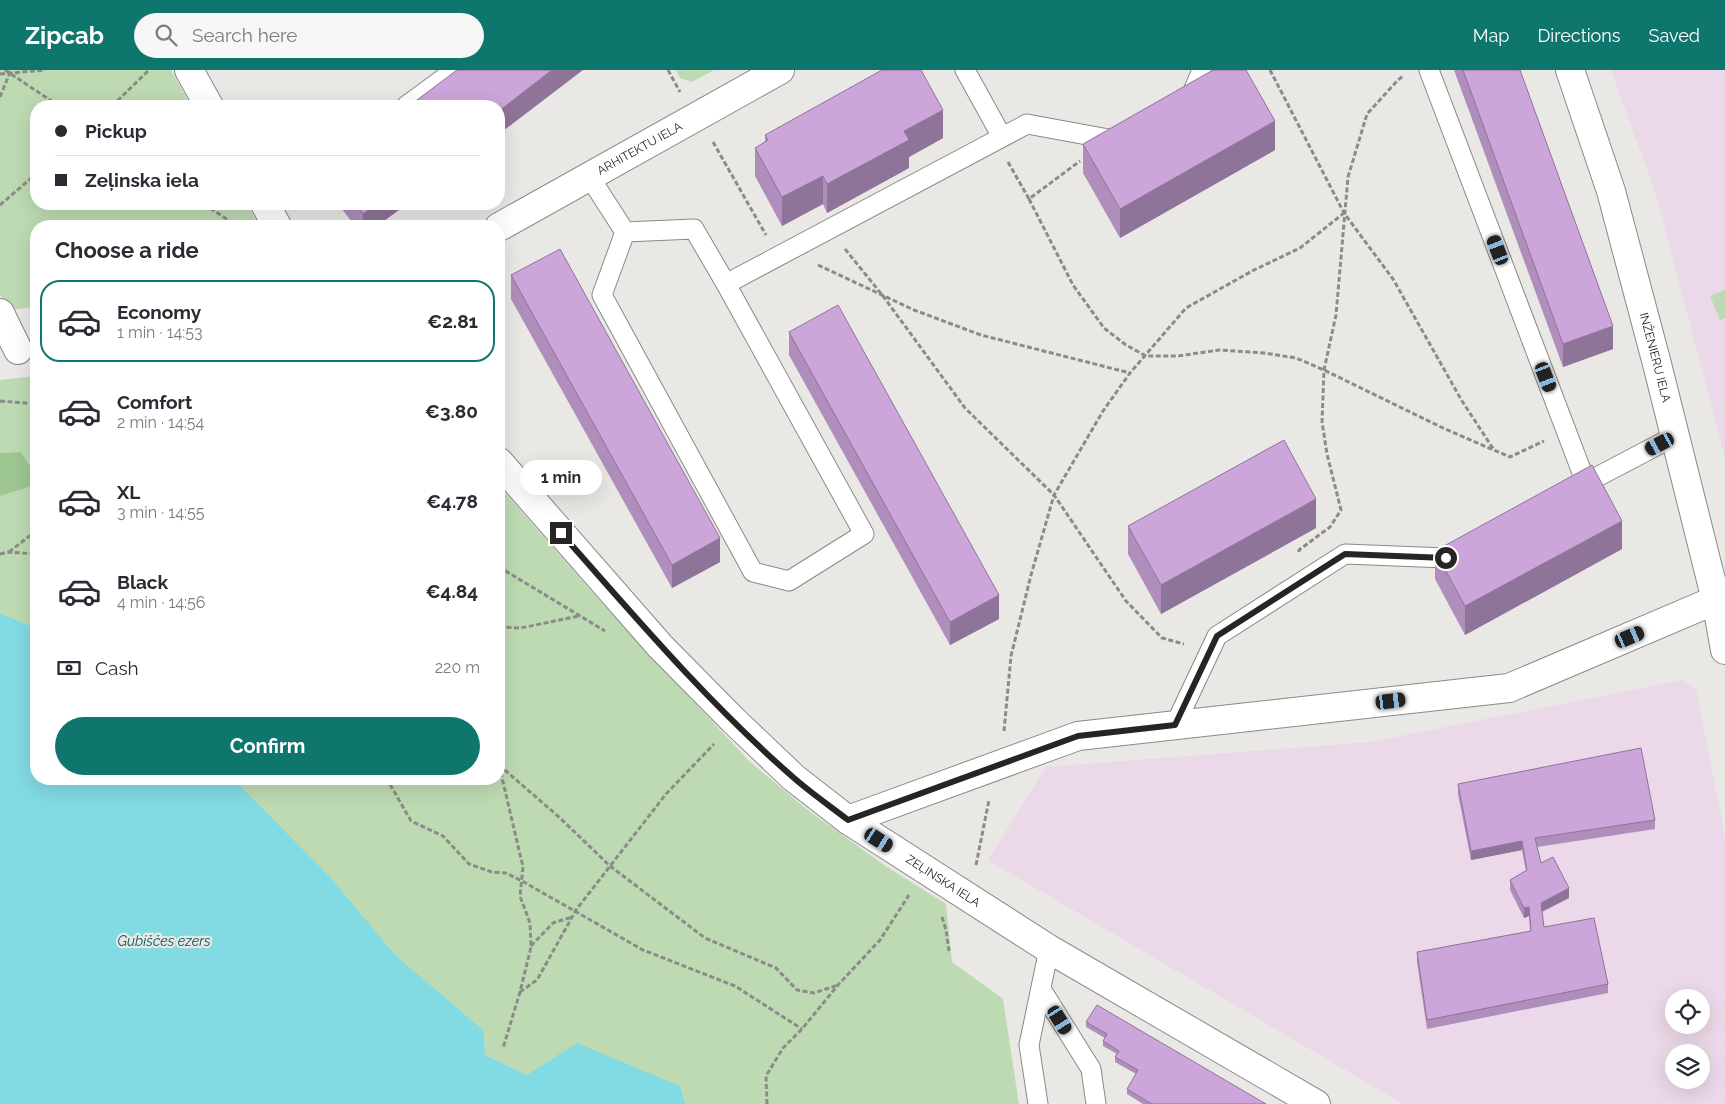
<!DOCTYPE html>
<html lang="en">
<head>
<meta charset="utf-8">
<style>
  :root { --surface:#fff; --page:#f7f7f7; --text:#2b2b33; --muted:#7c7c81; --line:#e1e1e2; --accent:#0f766e }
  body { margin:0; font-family:Raleway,sans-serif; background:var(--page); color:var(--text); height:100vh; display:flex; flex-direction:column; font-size:19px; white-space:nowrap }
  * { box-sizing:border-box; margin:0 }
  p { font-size:16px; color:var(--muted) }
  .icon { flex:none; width:28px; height:28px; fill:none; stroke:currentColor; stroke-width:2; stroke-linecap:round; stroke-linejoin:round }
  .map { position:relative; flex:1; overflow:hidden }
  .panel { position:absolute; left:30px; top:150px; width:475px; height:565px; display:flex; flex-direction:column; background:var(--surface); border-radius:20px; box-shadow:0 5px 20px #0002 }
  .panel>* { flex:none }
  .banner { position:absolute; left:30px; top:30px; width:475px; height:110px; border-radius:20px; box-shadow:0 5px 20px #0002; display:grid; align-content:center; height:110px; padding:0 25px; background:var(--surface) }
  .buttons { position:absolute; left:1665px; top:919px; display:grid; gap:10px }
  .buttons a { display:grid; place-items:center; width:45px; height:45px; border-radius:50%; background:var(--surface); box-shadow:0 5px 20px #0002; font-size:25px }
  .end { position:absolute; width:22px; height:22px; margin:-11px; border:6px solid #262524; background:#fff; box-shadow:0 0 0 2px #fff }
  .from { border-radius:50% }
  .bubble { position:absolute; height:35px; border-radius:18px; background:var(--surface); box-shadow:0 5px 20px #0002; font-size:16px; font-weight:700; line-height:35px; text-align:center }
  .car { position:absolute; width:15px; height:30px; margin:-15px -8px; border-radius:6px; box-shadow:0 0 4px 1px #0007; background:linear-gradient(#222 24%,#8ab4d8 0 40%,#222 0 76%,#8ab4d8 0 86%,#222 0) }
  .banner b { display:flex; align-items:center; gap:18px; height:48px; font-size:19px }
  .banner b+b { border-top:1px solid var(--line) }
  .banner i { width:12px; height:12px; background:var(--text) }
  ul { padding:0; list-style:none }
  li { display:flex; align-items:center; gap:15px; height:82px; margin:0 10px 8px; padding:0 15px; border:2px solid transparent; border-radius:20px }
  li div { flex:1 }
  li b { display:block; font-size:19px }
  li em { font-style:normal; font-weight:700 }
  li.active { border-color:var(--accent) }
  li>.icon { width:45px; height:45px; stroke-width:1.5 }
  h2 { padding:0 25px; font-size:22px; line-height:60px }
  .pay { display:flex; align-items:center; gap:12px; height:55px; padding:0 25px; font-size:19px }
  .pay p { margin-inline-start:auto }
  .primary-button { display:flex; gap:10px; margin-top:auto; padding:10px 25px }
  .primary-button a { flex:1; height:58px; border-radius:30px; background:var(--accent); color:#fff; font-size:20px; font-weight:700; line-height:58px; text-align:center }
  header { display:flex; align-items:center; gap:30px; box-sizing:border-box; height:70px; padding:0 25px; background:var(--accent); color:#fff }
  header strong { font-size:24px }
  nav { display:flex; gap:28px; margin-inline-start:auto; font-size:18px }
  .search { width:350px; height:45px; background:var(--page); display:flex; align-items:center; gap:12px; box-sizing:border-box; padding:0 18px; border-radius:28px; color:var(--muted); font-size:19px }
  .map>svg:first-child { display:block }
  .education { fill:#ebd8e8; fill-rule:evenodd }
  .green { fill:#bddab2 }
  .forest { fill:#9ec691 }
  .water { fill:#82dae2 }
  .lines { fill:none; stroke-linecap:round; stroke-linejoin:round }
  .service-casing { stroke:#8b8987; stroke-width:21 }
  .minor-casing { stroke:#8b8987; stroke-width:30 }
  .path { stroke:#8d8b89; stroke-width:3; stroke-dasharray:5 2.5; stroke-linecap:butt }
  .service { stroke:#fff; stroke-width:19 }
  .minor { stroke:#fff; stroke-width:28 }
  .wall { fill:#af8ebb }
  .shaded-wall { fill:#8f7499 }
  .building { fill:#cca5da; stroke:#8f7499 }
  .route { stroke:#262524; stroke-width:6 }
  .labels { text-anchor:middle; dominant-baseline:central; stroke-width:4.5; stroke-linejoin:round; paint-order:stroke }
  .street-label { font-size:12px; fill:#262524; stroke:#eae8e5 }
  .water-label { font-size:14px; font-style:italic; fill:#02555b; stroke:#eae8e5 }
</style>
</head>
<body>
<header>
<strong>Zipcab</strong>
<div class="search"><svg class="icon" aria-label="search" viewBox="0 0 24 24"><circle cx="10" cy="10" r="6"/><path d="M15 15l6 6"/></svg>Search here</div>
<nav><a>Map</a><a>Directions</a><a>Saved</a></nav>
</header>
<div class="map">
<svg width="1725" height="1034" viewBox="0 0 1725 1034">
  <rect width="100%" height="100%" fill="#eae8e5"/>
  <g class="education">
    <path d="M1611,0H1725V388L1655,121Z"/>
    <path d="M1682,610L1696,619L1725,767V1034H1403L988,790L1046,697L1370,672ZM1674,928H1701V955H1674ZM1674,982H1701V1010H1674Z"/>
  </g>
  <g class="green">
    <path d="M0,0H171L191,36H36V134H247L259,156H36V237L8,240L0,224Z"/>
    <path d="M676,0H714L692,12L680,8Z"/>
    <path d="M1725,220V248L1720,250L1710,226Z"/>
    <path d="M36,306V405L21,382L0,383V310Z"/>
    <path d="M36,415V709H499V416L601,532L748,690L805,738L884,795L946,834L952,892L1003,929L1019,1034H630L527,1005L485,985L484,961L0,1034V426Z"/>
  </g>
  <path class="forest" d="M21,382L36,405V415L0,426V383Z"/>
  <path class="water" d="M0,544L36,558V709H233L330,807L395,885L484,961L485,985L527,1005L577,973L680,1016L685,1034H0Z"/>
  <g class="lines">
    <g class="service-casing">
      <g id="service">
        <path d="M965,0L1002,67"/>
        <path d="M1429,0L1586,413"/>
        <path d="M1189,31L1202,0"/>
        <path d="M406,36L455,0"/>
        <path d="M589,106L625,162L602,225L753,502L789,511L864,464L726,214L694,159L625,162"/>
        <path d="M726,214L1027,54L1114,70L1120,67"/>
        <path d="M1576,418L1675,366"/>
        <path d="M1175,655L1217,566L1345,484L1446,488L1459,481"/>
        <path d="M1041,919L1091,999L1096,1034"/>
        <path d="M1038,1034L1029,975L1049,879"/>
      </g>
    </g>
    <g class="minor-casing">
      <g id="minor">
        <path d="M189,0L209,36"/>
        <path id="s1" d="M1570,0L1611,121L1657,294L1716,530L1725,580"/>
        <path d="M265,134L277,156"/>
        <path id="s2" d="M499,157L780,0"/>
        <path d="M0,243L18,280"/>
        <path id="s3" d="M499,392L660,576L733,650L794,708L848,750L1049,879L1316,1034"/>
        <path d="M848,750L1078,666L1509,618L1725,526"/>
      </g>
    </g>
    <g class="path">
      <path d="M5,0L59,36"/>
      <path d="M668,0L680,22"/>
      <path d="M1270,0L1344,143L1393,209L1462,331L1494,380"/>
      <path d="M0,4L45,0"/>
      <path d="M0,27L11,0"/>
      <path d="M112,36L149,0"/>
      <path d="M713,72L766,165"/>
      <path d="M1008,92L1029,129L1080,91"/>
      <path d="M1029,129L1073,215L1104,258L1126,275L1146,286H1178L1219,280L1264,283L1296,288L1324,300L1445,359L1510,387L1544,371"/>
      <path d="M204,134L237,156"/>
      <path d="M0,135L36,104"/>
      <path d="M845,179L883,226L965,338L1054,425L1126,531L1162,568L1184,574"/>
      <path d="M818,195L914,240L981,265L1130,303"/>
      <path d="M0,331L36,334"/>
      <path d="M9,482L36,461"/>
      <path d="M1299,482V480L1330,457L1341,440L1327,384L1322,352L1324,300L1336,245L1348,107L1367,44L1398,10L1403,6"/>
      <path d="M0,484L8,482L36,484"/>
      <path d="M499,497L605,561"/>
      <path d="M499,557L521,558L579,546"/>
      <path d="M1004,661L1011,586L1031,505L1054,425L1103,341L1130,303L1186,238L1252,201L1300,178L1344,143"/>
      <path d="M499,695L559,747L610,796L705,868L776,898L797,920L814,923L838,915"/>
      <path d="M499,695L523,797L520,826L530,853L531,877L520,922L503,978"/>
      <path d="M385,709L391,716L411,751L443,766L469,794L492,802L506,803L522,811L643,880L735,916L802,959"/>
      <path d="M976,795L989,730"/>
      <path d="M942,847L946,860L949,881"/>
      <path d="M531,876L553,853L572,847"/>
      <path d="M520,922L537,910L576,840L666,724L714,674"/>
      <path d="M767,1034L766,1006L783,978L802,959L838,915L880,870L909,825"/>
    </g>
    <use href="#service" class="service"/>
    <use href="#minor" class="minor"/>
  </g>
  <g class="wall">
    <path d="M1454,0H1520L1613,279L1563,297Z"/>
    <path d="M765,65L943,68L909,87V98L827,143L823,134L782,156L755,106V78L765,72Z"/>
    <path d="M1083,74L1275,80L1120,168L1083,103Z"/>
    <path d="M338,134H407L377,156H355Z"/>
    <path d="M511,205L720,492L672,518L511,229Z"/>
    <path d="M789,262L999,549L950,575L789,285Z"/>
    <path d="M1128,456L1316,458L1161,544L1128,484Z"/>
    <path d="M1622,479L1465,565L1435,509V481Z"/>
    <path d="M1458,714L1655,750V759L1537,777L1541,793L1569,828L1542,842L1544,857L1608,914V923L1427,959L1417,892V882L1530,861L1529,846L1524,848L1510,820V810L1526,801L1522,780L1471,790L1458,724Z"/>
    <path d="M1086,952L1266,1034H1143L1127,1024V1019L1136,1004L1115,992V987L1117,984L1103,976V971L1105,968L1086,957Z"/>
  </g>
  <g class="shaded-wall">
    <path d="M552,0H583L499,64V41Z"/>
    <path d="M943,40V68L909,87V98L827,143V114L904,61Z"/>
    <path d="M1275,51V80L1120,168V139Z"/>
    <path d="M823,106V134L782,156V127Z"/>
    <path d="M376,134H407L377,156H363V144Z"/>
    <path d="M1613,256V279L1563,297V274Z"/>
    <path d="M1316,429V458L1161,544V515Z"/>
    <path d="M1622,451V479L1465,565V536Z"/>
    <path d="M720,468V492L672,518V495Z"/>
    <path d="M999,525V549L950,575V552Z"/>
    <path d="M1522,771V780L1471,790V781Z"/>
    <path d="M1569,818V828L1541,842V833Z"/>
    <path d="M1529,837V846L1524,848V838Z"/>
  </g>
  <g class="building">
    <path d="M457,0H552L499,41V36H409Z"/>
    <path d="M882,0H921L943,40L904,61L909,70L827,114L823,106L782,127L755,78L768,70L765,65Z"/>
    <path d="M1213,0H1246L1275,51L1120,139L1083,74Z"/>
    <path d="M1463,0H1520L1613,256L1563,274Z"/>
    <path d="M356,134H376L363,144Z"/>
    <path d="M560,179L720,468L672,495L511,205Z"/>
    <path d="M838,235L999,525L950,552L789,262Z"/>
    <path d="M1284,370L1316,429L1161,515L1128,456Z"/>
    <path d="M1592,395L1622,451L1465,536L1435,481Z"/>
    <path d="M1641,678L1655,750L1535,768L1541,793L1553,787L1569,818L1541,833L1544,857L1594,848L1608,914L1427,950L1417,882L1531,861L1529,837L1524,838L1510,810L1527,800L1522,771L1471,781L1458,714Z"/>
    <path d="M1097,935L1266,1034H1152L1127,1019L1138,1000L1115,987L1119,981L1103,971L1107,964L1086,952Z"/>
  </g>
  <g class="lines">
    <path class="route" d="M561,463C635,547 709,634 794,708C811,723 830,736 848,750L1078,666L1175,655L1217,566L1345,484L1446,488"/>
  </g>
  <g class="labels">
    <g class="street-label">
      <text stroke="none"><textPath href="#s2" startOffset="161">ARHITEKTU IELA</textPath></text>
      <text stroke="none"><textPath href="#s1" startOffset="300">INŽENIERU IELA</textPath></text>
      <text stroke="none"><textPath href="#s3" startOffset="614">ZEĻINSKA IELA</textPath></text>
    </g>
    <g class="water-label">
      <text x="164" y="871">Gubiščes ezers</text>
    </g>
  </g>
</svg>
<div class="buttons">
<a><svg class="icon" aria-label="locate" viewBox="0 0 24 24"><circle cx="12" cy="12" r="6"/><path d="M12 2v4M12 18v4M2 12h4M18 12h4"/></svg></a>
<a><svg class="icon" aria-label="layers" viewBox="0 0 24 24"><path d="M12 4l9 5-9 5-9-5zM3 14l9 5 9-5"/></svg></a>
</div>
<i class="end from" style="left:1446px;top:488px"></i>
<i class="end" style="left:561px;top:463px"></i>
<div class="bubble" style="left:520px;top:390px;width:82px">1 min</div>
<i class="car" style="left:1498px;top:180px;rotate:339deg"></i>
<i class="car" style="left:1546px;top:307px;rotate:159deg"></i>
<i class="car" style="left:1660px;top:374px;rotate:242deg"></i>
<i class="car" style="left:1630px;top:567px;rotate:67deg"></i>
<i class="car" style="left:1391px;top:631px;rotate:83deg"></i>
<i class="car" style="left:879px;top:770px;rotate:123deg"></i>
<i class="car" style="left:1060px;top:950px;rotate:148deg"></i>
<div class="banner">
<b><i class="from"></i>Pickup</b>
<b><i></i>Zeļinska iela</b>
</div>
<section class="panel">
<h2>Choose a ride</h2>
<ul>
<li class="active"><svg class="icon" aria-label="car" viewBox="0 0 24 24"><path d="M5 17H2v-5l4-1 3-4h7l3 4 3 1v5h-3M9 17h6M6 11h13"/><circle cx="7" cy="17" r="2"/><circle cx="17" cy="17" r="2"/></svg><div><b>Economy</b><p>1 min · 14:53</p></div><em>€2.81</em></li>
<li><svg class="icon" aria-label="car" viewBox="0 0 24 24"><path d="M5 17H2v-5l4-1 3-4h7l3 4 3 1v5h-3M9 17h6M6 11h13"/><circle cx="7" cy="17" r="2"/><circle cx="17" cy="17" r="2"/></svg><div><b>Comfort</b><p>2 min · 14:54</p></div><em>€3.80</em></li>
<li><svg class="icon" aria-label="car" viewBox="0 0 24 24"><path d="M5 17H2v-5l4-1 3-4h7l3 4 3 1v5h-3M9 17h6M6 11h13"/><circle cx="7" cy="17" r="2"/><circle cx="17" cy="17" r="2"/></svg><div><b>XL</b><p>3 min · 14:55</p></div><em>€4.78</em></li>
<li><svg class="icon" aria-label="car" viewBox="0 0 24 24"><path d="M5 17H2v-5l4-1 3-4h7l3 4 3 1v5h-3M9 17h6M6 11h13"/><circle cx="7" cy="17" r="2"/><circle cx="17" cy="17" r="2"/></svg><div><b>Black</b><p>4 min · 14:56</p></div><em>€4.84</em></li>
</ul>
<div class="pay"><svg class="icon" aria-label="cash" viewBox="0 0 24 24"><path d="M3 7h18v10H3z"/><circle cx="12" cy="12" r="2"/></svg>Cash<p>220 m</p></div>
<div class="primary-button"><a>Confirm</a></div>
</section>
</div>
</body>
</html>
